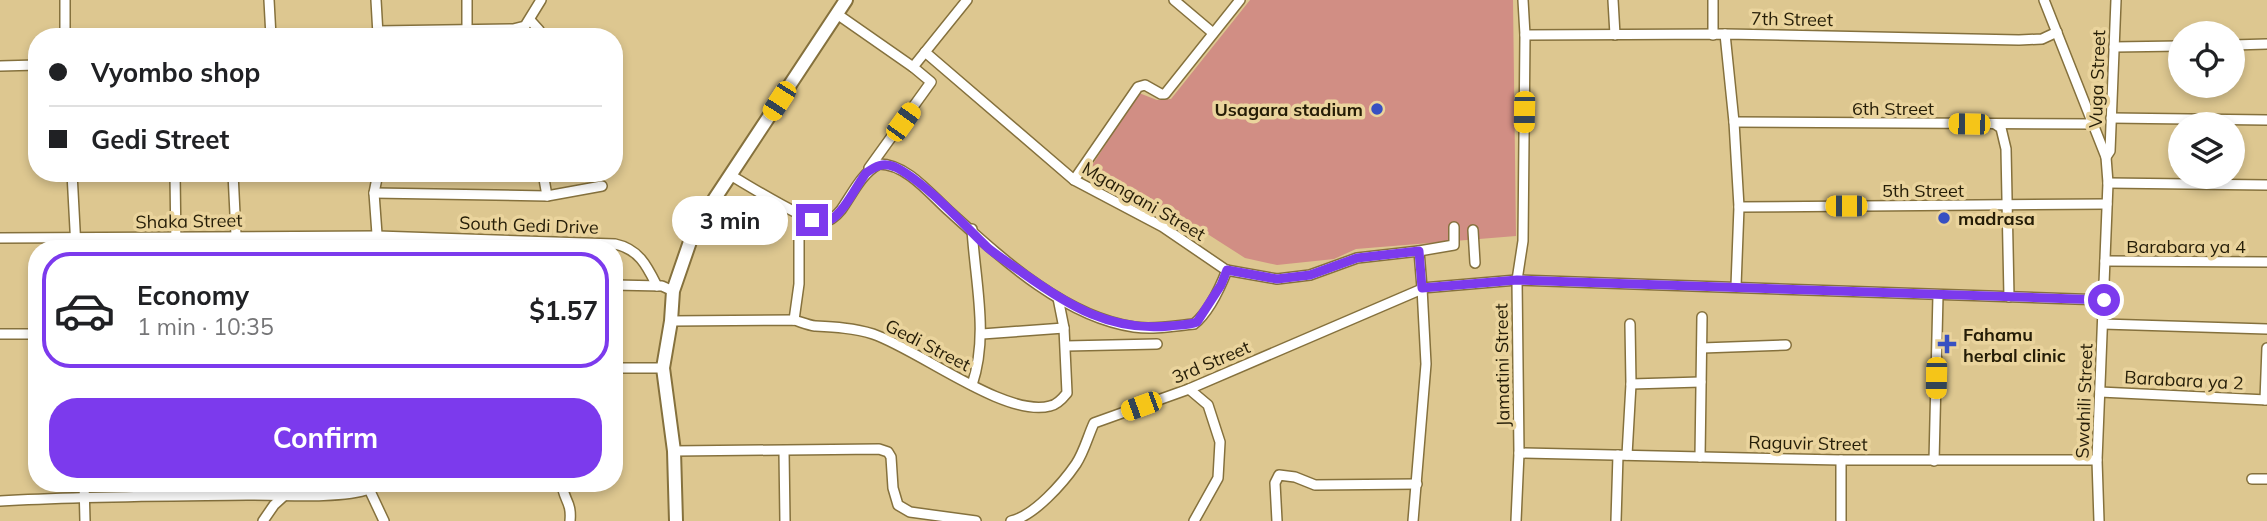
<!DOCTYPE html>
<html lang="en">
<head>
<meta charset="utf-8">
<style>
  :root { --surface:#fff; --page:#f6f6f6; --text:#202124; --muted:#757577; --line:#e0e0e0; --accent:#7c3aed }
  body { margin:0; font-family:Mulish,sans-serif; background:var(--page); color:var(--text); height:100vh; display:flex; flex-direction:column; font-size:26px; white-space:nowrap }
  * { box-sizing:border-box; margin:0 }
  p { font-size:23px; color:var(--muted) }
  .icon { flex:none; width:38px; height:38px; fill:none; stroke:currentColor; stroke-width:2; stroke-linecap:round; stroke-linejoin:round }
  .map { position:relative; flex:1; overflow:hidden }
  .side { position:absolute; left:28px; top:240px; width:595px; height:252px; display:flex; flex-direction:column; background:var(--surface); border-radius:28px; box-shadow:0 4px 10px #0003 }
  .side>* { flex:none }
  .banner { position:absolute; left:28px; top:28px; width:595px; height:154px; border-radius:28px; box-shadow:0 4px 10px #0003; display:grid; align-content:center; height:154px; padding:0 21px; background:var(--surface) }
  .controls { position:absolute; left:2168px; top:21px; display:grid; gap:14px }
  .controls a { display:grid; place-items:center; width:77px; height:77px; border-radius:50%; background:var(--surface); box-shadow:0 4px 10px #0003; font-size:35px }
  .end { position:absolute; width:32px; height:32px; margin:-16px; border:9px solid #7c3aed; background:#fff; box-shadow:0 0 0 4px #fff }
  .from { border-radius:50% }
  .bubble { position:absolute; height:49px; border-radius:24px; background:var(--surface); box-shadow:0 4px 10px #0003; font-size:23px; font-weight:700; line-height:49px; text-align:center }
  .car { position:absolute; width:21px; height:42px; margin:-21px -10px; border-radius:9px; box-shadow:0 0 5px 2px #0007; background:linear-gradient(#f5c518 24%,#345 0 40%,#f5c518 0 76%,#345 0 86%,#f5c518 0) }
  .banner b { display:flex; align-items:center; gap:24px; height:66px; font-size:26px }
  .banner b+b { border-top:2px solid var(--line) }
  .banner i { width:18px; height:18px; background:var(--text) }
  ul { padding:12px 0 0; list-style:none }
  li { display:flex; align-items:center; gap:21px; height:116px; margin:0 14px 10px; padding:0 7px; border:4px solid var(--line); border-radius:28px }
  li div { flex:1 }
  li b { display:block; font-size:26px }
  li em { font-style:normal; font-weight:700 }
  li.current { border-color:var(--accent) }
  li>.icon { width:63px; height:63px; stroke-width:1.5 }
  .primary-button { display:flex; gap:14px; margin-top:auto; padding:14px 21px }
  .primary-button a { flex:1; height:80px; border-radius:28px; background:var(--accent); color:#fff; font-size:28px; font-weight:700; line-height:80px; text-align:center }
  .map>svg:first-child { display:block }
  .green { fill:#d18e84 }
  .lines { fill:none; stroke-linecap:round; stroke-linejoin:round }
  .minor-casing { stroke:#85713d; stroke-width:12 }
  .tertiary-casing { stroke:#85713d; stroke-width:16 }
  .minor { stroke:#fff; stroke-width:9 }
  .tertiary { stroke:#fff; stroke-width:12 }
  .route { stroke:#7c3aed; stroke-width:9 }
  .poi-dot { fill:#3750c2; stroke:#ead49d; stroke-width:2.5 }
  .labels { text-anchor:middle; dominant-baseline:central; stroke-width:7; stroke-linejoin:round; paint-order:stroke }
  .street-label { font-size:18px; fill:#251d07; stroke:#ead49d }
  .poi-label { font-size:18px; font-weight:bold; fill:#251d07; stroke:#ead49d; text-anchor:start }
</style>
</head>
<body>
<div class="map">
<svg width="2267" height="521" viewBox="0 0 2267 521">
  <rect width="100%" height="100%" fill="#ddc790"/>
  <path class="green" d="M1250,0H1513L1516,236L1356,249L1334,259L1277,265L1245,258L1181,217L1099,178L1089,170L1139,93L1157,100L1171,99Z"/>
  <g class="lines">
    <g class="minor-casing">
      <g id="minor">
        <path d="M65,0V37"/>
        <path d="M269,0L271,37"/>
        <path d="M376,0L378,35"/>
        <path d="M467,0V29"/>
        <path d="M1174,0L1213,33"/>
        <path d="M1613,0L1615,35"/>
        <path d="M1713,0V35"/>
        <path d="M2044,0L2106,157L2108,183L2097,460L2099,521"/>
        <path d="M837,14L913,67L931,82L869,168"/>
        <path d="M530,20L539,30L541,37"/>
        <path d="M378,31L513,29L525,26L541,0"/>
        <path d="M1725,34L1734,122L1739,207L1736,286"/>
        <path d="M1525,35L1725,34L2019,40L2042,39L2057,32"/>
        <path d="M2233,45L2267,44"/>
        <path d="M2114,47L2180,46"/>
        <path d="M925,52L1074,180L1163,227L1226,270L1277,279L1310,275L1357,258L1419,251L1422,288L1517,280L2104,300"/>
        <path d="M0,66L37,65"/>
        <path d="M913,67L967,0"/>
        <path d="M2111,118L2267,120"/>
        <path d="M1734,122L2094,124"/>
        <path d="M1995,124L2001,128L2006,149L2009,297"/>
        <path d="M2106,157L2110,151L2116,0"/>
        <path d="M72,173L76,248"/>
        <path d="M175,173L176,248"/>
        <path d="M233,173L236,235"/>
        <path d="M543,173L547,196"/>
        <path d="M730,175C748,185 807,223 823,222C831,221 837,215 841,210C853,193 861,174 879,164C907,164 931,195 949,211C1000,257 1064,317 1134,327C1154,330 1174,326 1194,324C1209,312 1220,288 1227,270"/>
        <path d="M1074,180L1138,87L1145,85L1161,94H1165L1240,0"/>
        <path d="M2108,183L2267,185"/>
        <path d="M374,193L547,196L602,186"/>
        <path d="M1739,207L2107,204"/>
        <path d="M972,229C975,281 989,335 972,385"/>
        <path d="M1473,230L1475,263"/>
        <path d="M0,238L378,236L615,244C639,249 647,266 657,286"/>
        <path d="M378,248L374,193L378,173"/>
        <path d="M1419,251L1454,245V227"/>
        <path d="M2105,261L2267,262"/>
        <path d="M614,285L662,286L673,291"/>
        <path d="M794,320L799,284V213"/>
        <path d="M671,321L794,320C801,322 808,325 815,326C834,327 854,328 873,334C918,349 1005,418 1050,406C1057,405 1063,398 1067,393L1064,328L1058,298"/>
        <path d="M2103,324L2267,329"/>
        <path d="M0,334H37"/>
        <path d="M982,334L1064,328"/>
        <path d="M1066,346L1157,344"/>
        <path d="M1702,348L1786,345"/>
        <path d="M614,368H663"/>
        <path d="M1631,384L1701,382"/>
        <path d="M1189,389L1208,405L1220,442L1218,478L1194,521"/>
        <path d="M2100,392L2267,400"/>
        <path d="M2265,400L2267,348"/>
        <path d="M674,451L879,449L888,452L891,457L893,488L898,505L910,512L976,521"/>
        <path d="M784,451L785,521"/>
        <path d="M1519,453L1841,460H2097"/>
        <path d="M1627,455L1631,384L1630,324"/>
        <path d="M1700,457L1702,317"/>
        <path d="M1934,461L1938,295"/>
        <path d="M2252,479H2267"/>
        <path d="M84,483L85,521"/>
        <path d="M562,483C563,500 572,501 570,521"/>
        <path d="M370,485L369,489L384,521"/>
        <path d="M0,501C82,496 164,496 247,495C278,495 342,499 369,489"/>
        <path d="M263,521L274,505L285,495"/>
        <path d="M1011,521C1034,516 1063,483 1076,464C1084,452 1088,436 1094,423L1189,389L1422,289"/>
        <path d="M1277,521L1275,483L1279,475L1295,477L1315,485L1417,484"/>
        <path d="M1413,521L1426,364L1422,288"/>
        <path d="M1516,521L1519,453L1517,280L1523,241L1525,35L1523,0"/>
        <path d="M1616,521L1618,455"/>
        <path d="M1841,521V460"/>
      </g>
    </g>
    <g class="tertiary-casing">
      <path id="tertiary" d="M676,521L674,451L663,368L671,321L673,291L694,230L846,0"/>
    </g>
    <use href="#minor" class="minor"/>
    <use href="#tertiary" class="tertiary"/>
  </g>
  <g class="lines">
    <path class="route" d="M812,220C818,221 824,223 830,220C843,214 857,185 866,173C876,166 883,162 895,167C923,180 965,226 988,248C999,257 1012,265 1023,273C1069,306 1111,332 1170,326C1179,325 1189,325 1197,322L1221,285L1227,270L1277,279L1310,275L1357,258L1419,251L1422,288L1517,280L2104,300"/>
  </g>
  <g class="poi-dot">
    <circle cx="1377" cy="109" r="7"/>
    <circle cx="1944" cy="218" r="7"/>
    <path d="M1943.5 333.5h7v7h7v7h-7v7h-7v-7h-7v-7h7z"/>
  </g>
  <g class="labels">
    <g class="street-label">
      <text transform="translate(1792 19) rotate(1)">7th Street</text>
      <text transform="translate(2097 79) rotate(-88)">Vuga Street</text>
      <text x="1893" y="108">6th Street</text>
      <text x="1923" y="190">5th Street</text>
      <text transform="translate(1144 201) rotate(30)">Mgangani Street</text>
      <text transform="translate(189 221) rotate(-1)">Shaka Street</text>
      <text transform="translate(529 225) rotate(2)">South Gedi Drive</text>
      <text x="2186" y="246">Barabara ya 4</text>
      <text transform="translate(928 345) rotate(27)">Gedi Street</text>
      <text transform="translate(1211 362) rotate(-23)">3rd Street</text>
      <text transform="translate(1502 365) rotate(-91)">Jamatini Street</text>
      <text transform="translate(2184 380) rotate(3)">Barabara ya 2</text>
      <text transform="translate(2084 401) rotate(-88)">Swahili Street</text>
      <text transform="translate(1808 443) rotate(1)">Raguvir Street</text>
    </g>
    <g class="poi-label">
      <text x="1363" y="109" text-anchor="end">Usagara stadium</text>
      <text x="1958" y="218">madrasa</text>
      <text x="1963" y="334">Fahamu<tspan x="1963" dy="21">herbal clinic</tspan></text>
    </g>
  </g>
</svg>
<div class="controls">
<a><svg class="icon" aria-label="locate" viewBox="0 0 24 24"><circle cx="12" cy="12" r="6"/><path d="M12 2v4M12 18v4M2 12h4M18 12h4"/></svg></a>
<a><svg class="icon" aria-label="layers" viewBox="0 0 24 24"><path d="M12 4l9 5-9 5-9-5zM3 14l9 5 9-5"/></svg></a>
</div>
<i class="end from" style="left:2104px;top:300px"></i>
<i class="end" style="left:812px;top:220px"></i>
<div class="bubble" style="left:672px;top:196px;width:116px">3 min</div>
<i class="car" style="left:779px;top:101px;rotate:213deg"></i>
<i class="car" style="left:1524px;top:112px;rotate:181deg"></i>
<i class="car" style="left:903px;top:122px;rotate:36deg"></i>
<i class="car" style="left:1969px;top:124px;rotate:271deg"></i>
<i class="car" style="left:1846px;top:206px;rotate:270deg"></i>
<i class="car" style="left:1936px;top:378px;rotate:181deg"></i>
<i class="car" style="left:1141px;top:406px;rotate:250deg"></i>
<div class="banner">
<b><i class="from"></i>Vyombo shop</b>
<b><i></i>Gedi Street</b>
</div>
<section class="side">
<ul>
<li class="current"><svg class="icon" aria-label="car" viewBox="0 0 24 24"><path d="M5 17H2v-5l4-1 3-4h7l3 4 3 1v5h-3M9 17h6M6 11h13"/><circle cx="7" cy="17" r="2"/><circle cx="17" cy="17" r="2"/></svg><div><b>Economy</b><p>1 min · 10:35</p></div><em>$1.57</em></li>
</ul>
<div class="primary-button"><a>Confirm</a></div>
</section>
</div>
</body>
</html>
